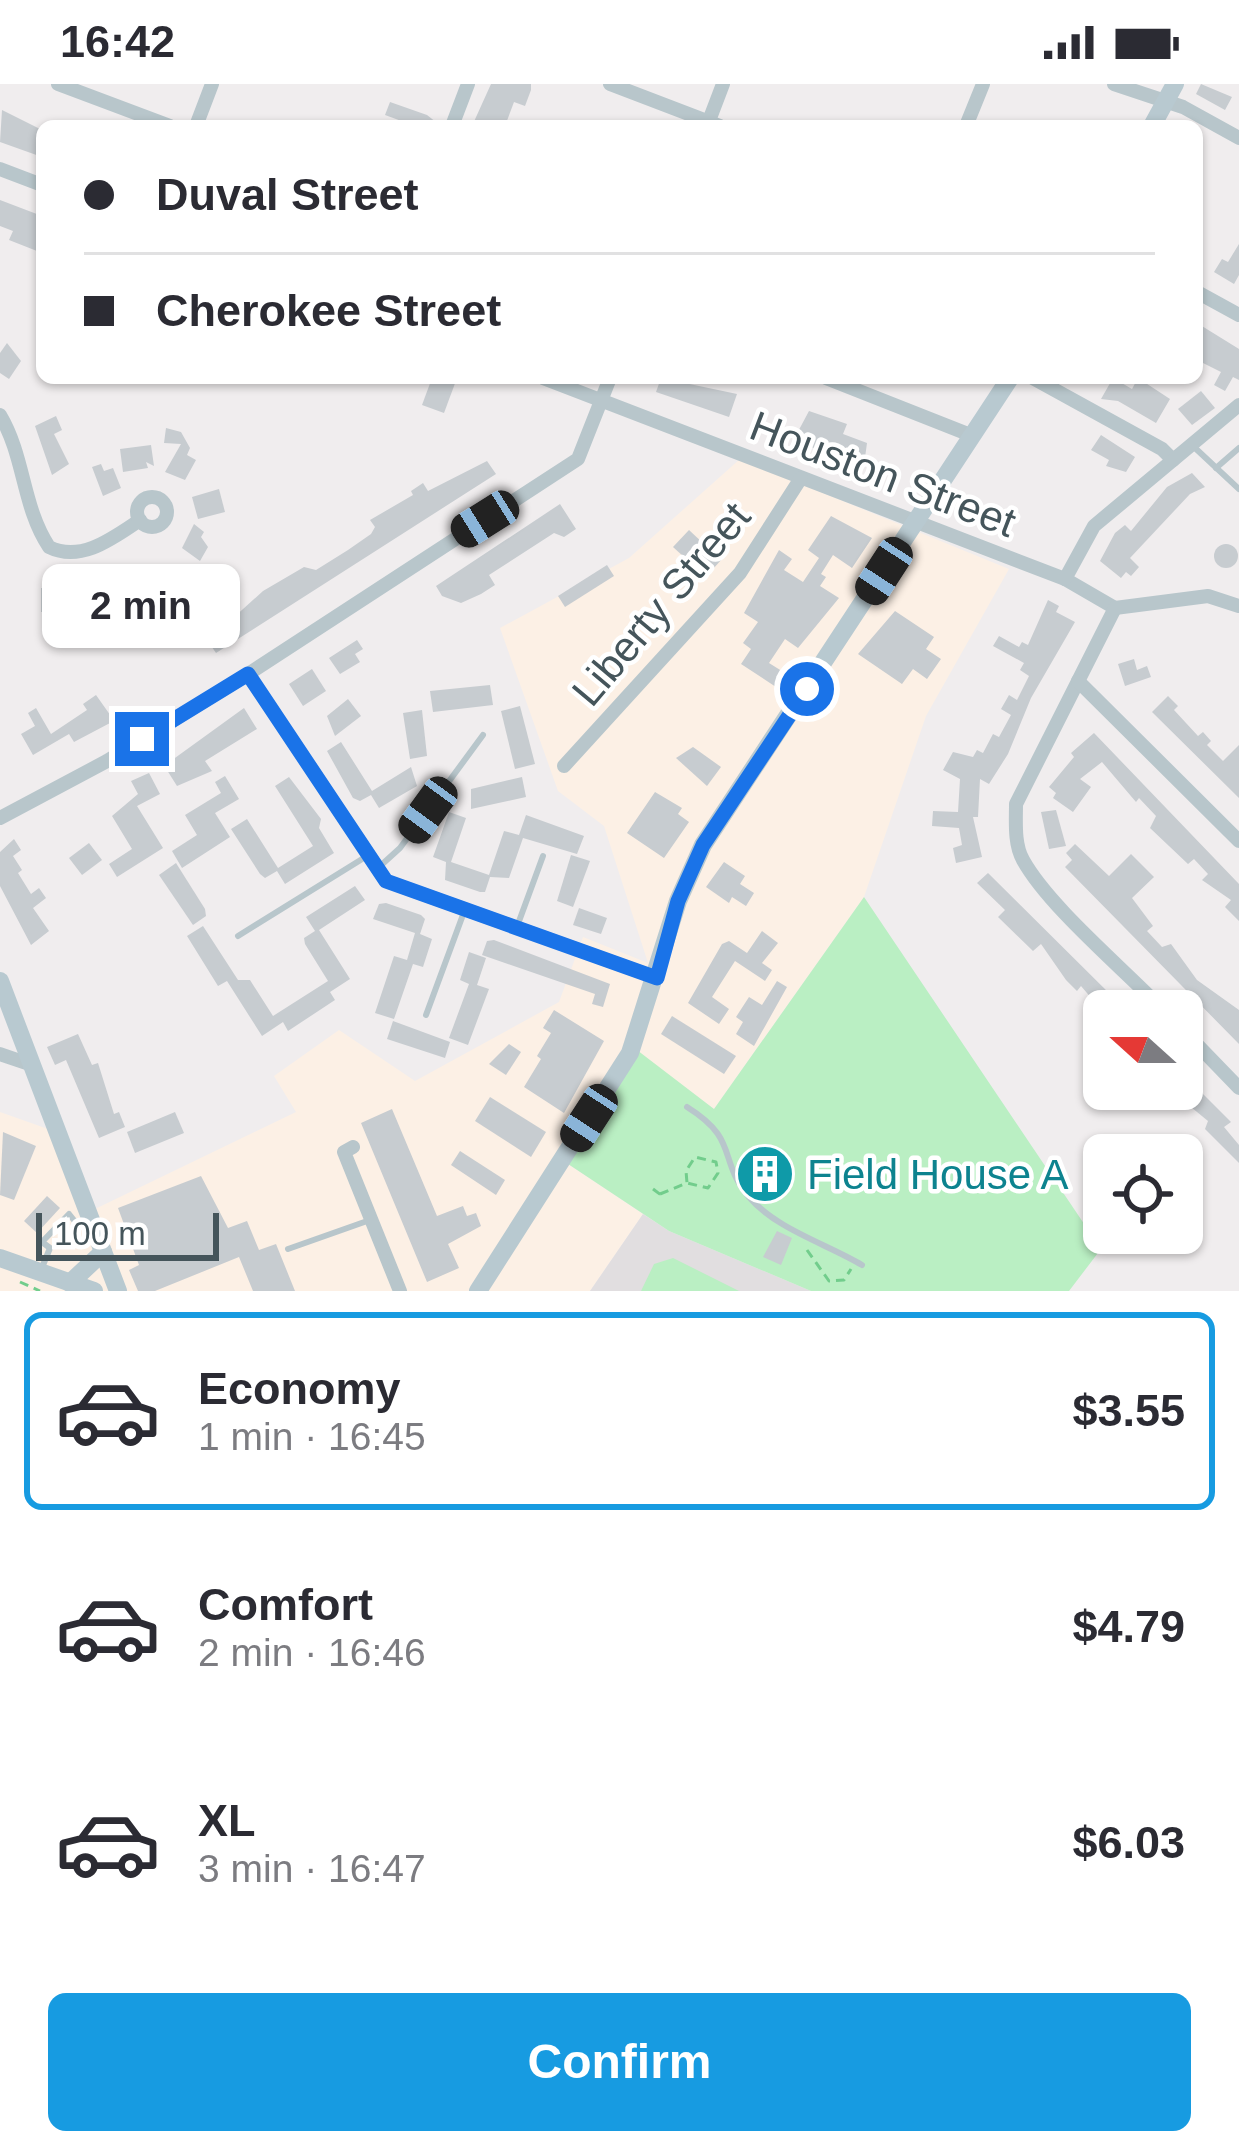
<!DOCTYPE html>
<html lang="en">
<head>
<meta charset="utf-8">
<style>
  :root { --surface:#fff; --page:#f7f7f7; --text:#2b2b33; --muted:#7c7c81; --line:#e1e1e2; --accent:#179be1 }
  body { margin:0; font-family:Helvetica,sans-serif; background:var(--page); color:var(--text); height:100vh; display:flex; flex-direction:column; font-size:45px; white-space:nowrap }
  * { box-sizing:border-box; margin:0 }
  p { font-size:39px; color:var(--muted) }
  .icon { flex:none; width:66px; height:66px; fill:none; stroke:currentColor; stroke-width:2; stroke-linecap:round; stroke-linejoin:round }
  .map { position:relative; height:1207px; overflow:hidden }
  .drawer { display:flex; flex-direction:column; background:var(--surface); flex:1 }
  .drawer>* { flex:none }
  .hud { position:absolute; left:36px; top:36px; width:1167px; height:264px; border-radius:18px; box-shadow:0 3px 9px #0004; display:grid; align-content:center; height:264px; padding:0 48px; background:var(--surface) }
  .needle { width:78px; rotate:291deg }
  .controls { position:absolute; left:1083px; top:906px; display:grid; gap:24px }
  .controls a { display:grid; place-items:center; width:120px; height:120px; border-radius:18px; background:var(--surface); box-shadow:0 3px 9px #0004; font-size:60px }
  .scale { position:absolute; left:36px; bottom:30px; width:183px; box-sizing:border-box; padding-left:12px; border:6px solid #45555b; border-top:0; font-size:33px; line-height:42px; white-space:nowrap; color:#45555b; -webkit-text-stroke:9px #fff; paint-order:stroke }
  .end { position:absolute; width:54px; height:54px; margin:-27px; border:15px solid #1a73e8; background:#fff; box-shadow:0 0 0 6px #fff }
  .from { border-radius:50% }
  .bubble { position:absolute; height:84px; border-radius:18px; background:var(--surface); box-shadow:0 3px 9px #0004; font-size:39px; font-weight:700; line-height:84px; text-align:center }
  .car { position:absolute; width:36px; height:72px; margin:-36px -18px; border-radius:15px; box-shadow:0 0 9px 3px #0007; background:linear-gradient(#222 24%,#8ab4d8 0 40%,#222 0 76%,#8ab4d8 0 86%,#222 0) }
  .hud b { display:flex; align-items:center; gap:42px; height:114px; font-size:45px }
  .hud b+b { border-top:3px solid var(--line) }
  .hud i { width:30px; height:30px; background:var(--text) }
  ul { padding:21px 0 0; list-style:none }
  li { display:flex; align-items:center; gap:36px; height:198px; margin:0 24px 18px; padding:0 24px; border:6px solid transparent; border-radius:18px }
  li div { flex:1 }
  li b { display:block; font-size:45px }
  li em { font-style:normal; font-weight:700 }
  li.current { border-color:var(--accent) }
  li>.icon { width:108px; height:108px; stroke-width:1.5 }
  .button { display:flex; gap:24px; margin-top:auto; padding:24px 48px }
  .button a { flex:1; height:138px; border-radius:18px; background:var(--accent); color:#fff; font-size:48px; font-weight:700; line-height:138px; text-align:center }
  .status { display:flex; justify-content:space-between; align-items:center; height:84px; padding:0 60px; background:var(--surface); direction:ltr }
  .status svg { height:33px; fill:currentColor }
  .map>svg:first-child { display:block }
  .commercial { fill:#fcf0e5 }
  .education { fill:#e1dee0 }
  .green { fill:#baefc3 }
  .building { fill:#c7ccd0 }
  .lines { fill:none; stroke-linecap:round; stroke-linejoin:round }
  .path { stroke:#72cd8c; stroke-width:3; stroke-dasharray:9 6; stroke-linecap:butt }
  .lane { stroke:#b8c6cb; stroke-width:6 }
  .street { stroke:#b8c6cb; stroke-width:14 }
  .secondary { stroke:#b8c9d0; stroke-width:18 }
  .route { stroke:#1a73e8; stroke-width:15 }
  .labels { text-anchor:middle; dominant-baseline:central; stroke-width:9; stroke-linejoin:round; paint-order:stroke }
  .street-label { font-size:42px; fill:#45555b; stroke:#fff }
  .culture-label { font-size:42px; fill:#0d838f; stroke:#fff; text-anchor:start }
</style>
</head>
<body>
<div class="status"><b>16:42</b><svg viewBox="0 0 49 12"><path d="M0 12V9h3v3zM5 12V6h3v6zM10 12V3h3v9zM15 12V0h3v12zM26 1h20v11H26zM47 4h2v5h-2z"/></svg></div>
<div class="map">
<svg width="1239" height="1207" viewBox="0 0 1239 1207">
  <rect width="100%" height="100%" fill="#f0edee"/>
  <path class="commercial" d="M740,375L1009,485L926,632L864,813L714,1025L637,967L568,1080L643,1130L590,1207H0V1028L65,1051L95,1125L296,1028L274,992L339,946L415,997L559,918L583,853L648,879L604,742L558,707L500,544L629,474Z"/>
  <path class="education" d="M643,1130L669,1147L811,1207H590Z"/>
  <g class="green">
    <path d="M864,813L1101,1165L1069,1207H811L669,1147L562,1076L633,963L714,1025Z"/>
    <path d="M673,1174L739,1207H641L654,1180Z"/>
  </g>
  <g class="building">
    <path d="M491,0H531V6L525,22L514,18L505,42H472Z"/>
    <path d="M1201,0L1232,13L1225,26L1196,10Z"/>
    <path d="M390,18L427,31L441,42H415L385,31Z"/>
    <path d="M2,26L42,46V73L0,58Z"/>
    <path d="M0,116L42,132V169L9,156L13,147L0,142Z"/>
    <path d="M1239,160V191L1234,200L1214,188L1222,175L1228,178Z"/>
    <path d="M1197,239L1239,265V296L1233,293L1225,307L1214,301L1221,288L1197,276Z"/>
    <path d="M7,259L21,277L9,295L0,289V269Z"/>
    <path d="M432,294H457L444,329L422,321Z"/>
    <path d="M661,294L737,310L729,333L656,308Z"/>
    <path d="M1113,294L1132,305L1138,294L1170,315L1156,339L1118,317L1101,315Z"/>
    <path d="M1201,307L1215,324L1192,341L1178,325Z"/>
    <path d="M809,327L847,340L843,350L867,359L864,381L793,357Z"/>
    <path d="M56,332L62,346L54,350L69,380L52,391L35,342Z"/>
    <path d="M166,344L181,348L190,364L187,371L196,376L185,396L165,388L181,360L164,359Z"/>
    <path d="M1101,351L1135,373L1126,388L1106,382L1109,376L1091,366Z"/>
    <path d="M151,361L154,382L146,378L148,384L123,388L120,365Z"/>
    <path d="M487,377L496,390L216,569L201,547L216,537L221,545L263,507L304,483L316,486L348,466L371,450L375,443L370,436L413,411L411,407L423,399L428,407Z"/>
    <path d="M101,380L104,387L113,384L121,404L103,412L92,383Z"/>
    <path d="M1192,389L1205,403L1190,410L1130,474L1139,483L1131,492L1126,488L1121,494L1100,477L1115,449L1125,441L1131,447L1167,403Z"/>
    <path d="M219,405L225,428L198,435L192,413Z"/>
    <path d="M560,420L576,445L564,453L554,449L489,491L495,501L481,510L461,519L442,512L436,502Z"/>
    <path d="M831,432L872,454L852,484L833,471L821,490L826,493L820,502L839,514L798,564L785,555L769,579L785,589L776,603L741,580L751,565L743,559L758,538L744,529L779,466L792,475L784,486L803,498L819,474L808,466Z"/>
    <path d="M194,440L204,448L201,453L208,463L200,477L182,464Z"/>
    <path d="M689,446L721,476L706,493L673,463Z"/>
    <circle cx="1226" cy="472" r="12"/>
    <path d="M125,480L137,504L92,519L83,499Z"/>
    <path d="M607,481L614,492L565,523L558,512Z"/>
    <rect x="41" y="504" width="24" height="24"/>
    <path d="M1048,516L1059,522L1056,528L1075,538L1031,614L1008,670L989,700L980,695L978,733H973L982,773L956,779L953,764L962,761L959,744L932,742L933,727L958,728L960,695L943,686L953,668L973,673L977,666L983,669L993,650L999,653L1011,631L1001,625L1009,611L1017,616L1029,592L1020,586L1024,579L993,562L999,552L1019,563L1022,558L1028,561Z"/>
    <path d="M895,527L934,553L926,565L941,575L927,595L913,585L902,600L858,570Z"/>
    <path d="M357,556L363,565L355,570L360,578L340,590L329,574Z"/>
    <path d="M1134,575L1137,586L1147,582L1151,593L1125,602L1118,580Z"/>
    <path d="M312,585L326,607L303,622L289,600Z"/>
    <path d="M490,601L493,621L433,628L430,607Z"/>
    <path d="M96,611L113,635L110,639L74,658L69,650L33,671L21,650L35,642L28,629L36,624L51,650L87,626L83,620Z"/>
    <path d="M1168,612L1178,622L1174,626L1198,652L1203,648L1211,657L1207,661L1223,677L1239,661V714L1152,628Z"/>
    <path d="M348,615L361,632L335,652L327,632Z"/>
    <path d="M520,622L535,680L515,685L501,627Z"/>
    <path d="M244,624L257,645L205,677L212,687L177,702L165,683L168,679Z"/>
    <path d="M422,626L427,672L410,675L403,629Z"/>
    <path d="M1094,649L1239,800V837L1225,823L1231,816L1202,796L1208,790L1194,775L1188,780L1150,744L1156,732L1139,714L1136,718L1102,678L1080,695L1091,703L1073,728L1053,714L1056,709L1049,703L1074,673L1071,669Z"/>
    <path d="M341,658L372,707L411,683L417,702L379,724L371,711L360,717L353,714L327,667Z"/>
    <path d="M693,663L721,683L707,702L676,674Z"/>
    <path d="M149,689L160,710L137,722L163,764L117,793L109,780L132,765L112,732L138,710L131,697Z"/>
    <path d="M225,692L239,715L215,729L230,753L182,784L172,767L197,751L185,731L221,709L215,698Z"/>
    <path d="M289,693L321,735L319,744L334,769L285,800L277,787L265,794L260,790L231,745L247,735L278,784L313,762L275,702Z"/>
    <path d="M522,693L526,713L471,725V705Z"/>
    <path d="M655,708L682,724L678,730L689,738L664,774L627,749Z"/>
    <path d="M1056,726L1066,762L1049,765L1041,728Z"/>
    <path d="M449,728L466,734L451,778L489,791L504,747L519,751L526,731L584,752L577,770L523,754L509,794L490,793L485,808H480L445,796L446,778L433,773Z"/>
    <path d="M14,755L21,766L13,772L22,786L18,789L31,810L39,804L46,814L33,824L49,847L31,861L0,802V768Z"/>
    <path d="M89,759L102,776L82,791L69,774Z"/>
    <path d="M1075,760L1109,792L1131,770L1154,793L1132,814L1153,842L1147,847L1162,863L1171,860L1197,896L1239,926V960L1065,783L1072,776L1066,769Z"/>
    <path d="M571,771L590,777L573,823L557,817Z"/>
    <path d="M724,778L745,792L740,800L754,809L746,822L732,813L729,819L706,803Z"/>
    <path d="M176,779L205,825L206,832L193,841L159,791Z"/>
    <path d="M988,789L1121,921L1104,927V942L1091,928L1098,922L1081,902L1077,907L1066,896L1041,860L1033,867L998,833L1005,826L977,799Z"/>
    <path d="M355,802L365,816L319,846L350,895L330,908L335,916L288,947L283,938L262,952L227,897L218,902L187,852L203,842L238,896H250L273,932L328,897L305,860L304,854L315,847L306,833Z"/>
    <path d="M386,819L421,831L425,835L420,850L432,855L423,883L413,880L394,935L375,929L394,872L407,876L415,849L373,835L379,820Z"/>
    <path d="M579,824L607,834L601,850L573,841Z"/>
    <path d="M762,847L778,859L762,879L772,886L765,897L735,877L712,913L729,925L719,940L688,919L722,860L729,857L747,869Z"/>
    <path d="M494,856L610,900L603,923L592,920L595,910L482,871L487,857Z"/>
    <path d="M469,868L486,874L477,901L489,905L468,961L449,954L469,900L460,896Z"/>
    <path d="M777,897L787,903L754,962L736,950L743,938L736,933L749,913L762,921Z"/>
    <path d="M554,926L604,957L564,1029L524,1003L541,975L537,972L551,949L543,944Z"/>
    <path d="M672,932L736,972L724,990L661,950Z"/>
    <path d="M393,937L450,958L445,974L387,955Z"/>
    <path d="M78,950L92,981L98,979L114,1030L119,1028L125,1043L99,1054L66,976L55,981L47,963Z"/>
    <path d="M509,960L521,968L506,991L489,980Z"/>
    <path d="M1182,989L1231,1038L1224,1043L1239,1061V1079L1205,1045L1208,1037L1169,1005H1182Z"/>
    <path d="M490,1013L546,1048L531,1073L475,1037Z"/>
    <path d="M392,1025L437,1132L463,1122L467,1132L476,1129L481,1142L448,1160L459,1184L427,1198L361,1039Z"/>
    <path d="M175,1028L184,1049L135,1069L127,1048Z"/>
    <path d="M3,1048L36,1062L14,1116L0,1111Z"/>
    <path d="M460,1067L505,1096L496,1111L451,1081Z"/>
    <path d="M201,1092L228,1144L247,1137L259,1166L276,1160L295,1207H253L239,1173L155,1207H138L129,1186L139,1181L118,1124Z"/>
    <path d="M47,1112L60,1124L37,1149L24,1137Z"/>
    <path d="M777,1147L792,1154L781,1181L763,1173Z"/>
  </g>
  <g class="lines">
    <g class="path">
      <path d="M653,1105L665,1114"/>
      <path d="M660,1110L687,1099L686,1087L695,1073L716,1078L718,1089L708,1104L687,1099"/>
      <path d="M807,1166L829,1197L844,1196L851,1185"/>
      <path d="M20,1198L40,1207"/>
    </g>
    <g class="lane">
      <path d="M1194,363L1239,405"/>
      <path d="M1216,384L1239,364"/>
      <path d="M378,784L400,764L483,651"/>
      <path d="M518,840L543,772"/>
      <path d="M238,852L367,772"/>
      <path d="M426,931L464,828"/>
      <path d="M687,1023C740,1056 717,1075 749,1113C776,1145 827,1160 862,1181"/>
      <path d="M288,1165L370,1136"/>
      <path d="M41,1186L50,1164L42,1158L69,1130L77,1140L86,1138"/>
    </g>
    <g class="street">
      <path d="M58,0L170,42"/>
      <path d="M610,0L720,42"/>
      <path d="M1114,0L1183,23L1239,54"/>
      <path d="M196,42L212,0"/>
      <path d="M452,42L468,0"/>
      <path d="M707,42L723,0"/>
      <path d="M966,42L983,0"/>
      <path d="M0,85L42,101"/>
      <path d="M1197,208L1239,231"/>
      <path d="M543,294L1065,495L1115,524"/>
      <path d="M826,294L973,352"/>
      <path d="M1033,294L1162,365L1173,376"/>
      <path d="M0,331C25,373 22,422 49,463C81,479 113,454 140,436"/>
      <circle cx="152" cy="428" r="15"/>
      <path d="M1065,495L1094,442L1239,321"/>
      <path d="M1115,524L1016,720C1016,738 1014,760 1023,776C1049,823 1125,886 1164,927"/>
      <path d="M1115,524L1208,512L1239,522"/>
      <path d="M248,590L386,797L657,894"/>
      <path d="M1078,597L1239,757"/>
      <path d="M564,682L740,489L801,394"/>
      <path d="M0,734L107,677L248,590L578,375L610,294"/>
      <path d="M1182,945L1239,1004"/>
      <path d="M0,970L32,981"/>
      <path d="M353,1063L344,1068L400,1207"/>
    </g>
    <g class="secondary">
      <path d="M1152,42L1175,0"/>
      <path d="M0,897L118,1207"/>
      <path d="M0,1174L94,1207"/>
      <path d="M70,1199L103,1168"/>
      <path d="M478,1207L630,969L678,817L703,761L1010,294"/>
    </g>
  </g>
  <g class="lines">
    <path class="route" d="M142,655L248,590L386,797L657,894L678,817L703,761L807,605"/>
  </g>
  <defs>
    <g id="building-disc" transform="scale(3)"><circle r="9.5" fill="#0f9aa8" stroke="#fff"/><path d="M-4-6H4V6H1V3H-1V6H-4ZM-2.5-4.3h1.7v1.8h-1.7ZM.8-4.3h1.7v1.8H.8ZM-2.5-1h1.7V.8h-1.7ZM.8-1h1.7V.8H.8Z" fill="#fff"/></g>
  </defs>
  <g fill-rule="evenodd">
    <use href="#building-disc" x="765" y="1090"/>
  </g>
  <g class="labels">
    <g class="street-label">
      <text transform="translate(883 390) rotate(21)">Houston Street</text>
      <text transform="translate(661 520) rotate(-50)">Liberty Street</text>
    </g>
    <g class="culture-label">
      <text x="807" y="1090">Field House A</text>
    </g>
  </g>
</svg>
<div class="controls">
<a><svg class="needle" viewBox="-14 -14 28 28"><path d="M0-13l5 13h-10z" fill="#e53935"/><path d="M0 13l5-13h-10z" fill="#7c7c81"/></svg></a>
<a><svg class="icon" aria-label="locate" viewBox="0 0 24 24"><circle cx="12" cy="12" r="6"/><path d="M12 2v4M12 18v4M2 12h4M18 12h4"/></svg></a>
</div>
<div class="scale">100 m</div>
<i class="end from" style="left:807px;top:605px"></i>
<i class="end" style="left:142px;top:655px"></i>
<div class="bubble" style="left:42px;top:480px;width:198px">2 min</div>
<i class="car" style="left:485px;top:435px;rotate:238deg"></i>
<i class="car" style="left:884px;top:487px;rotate:213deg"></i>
<i class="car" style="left:428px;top:726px;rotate:216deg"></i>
<i class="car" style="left:589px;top:1034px;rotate:213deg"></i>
<div class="hud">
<b><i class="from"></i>Duval Street</b>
<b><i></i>Cherokee Street</b>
</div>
</div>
<section class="drawer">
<ul>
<li class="current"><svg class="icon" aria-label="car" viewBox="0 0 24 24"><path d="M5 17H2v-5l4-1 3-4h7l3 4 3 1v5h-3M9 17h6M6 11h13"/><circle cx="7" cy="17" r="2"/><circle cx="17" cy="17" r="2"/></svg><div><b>Economy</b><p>1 min · 16:45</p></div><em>$3.55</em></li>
<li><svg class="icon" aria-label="car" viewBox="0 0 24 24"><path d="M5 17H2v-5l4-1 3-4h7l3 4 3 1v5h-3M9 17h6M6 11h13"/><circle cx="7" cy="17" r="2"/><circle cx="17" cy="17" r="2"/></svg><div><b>Comfort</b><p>2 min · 16:46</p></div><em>$4.79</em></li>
<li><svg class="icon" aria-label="car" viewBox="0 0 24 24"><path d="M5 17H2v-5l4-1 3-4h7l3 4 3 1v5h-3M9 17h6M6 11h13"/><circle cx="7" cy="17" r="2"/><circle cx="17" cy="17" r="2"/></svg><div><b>XL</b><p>3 min · 16:47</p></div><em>$6.03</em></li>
</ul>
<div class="button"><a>Confirm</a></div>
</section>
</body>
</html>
